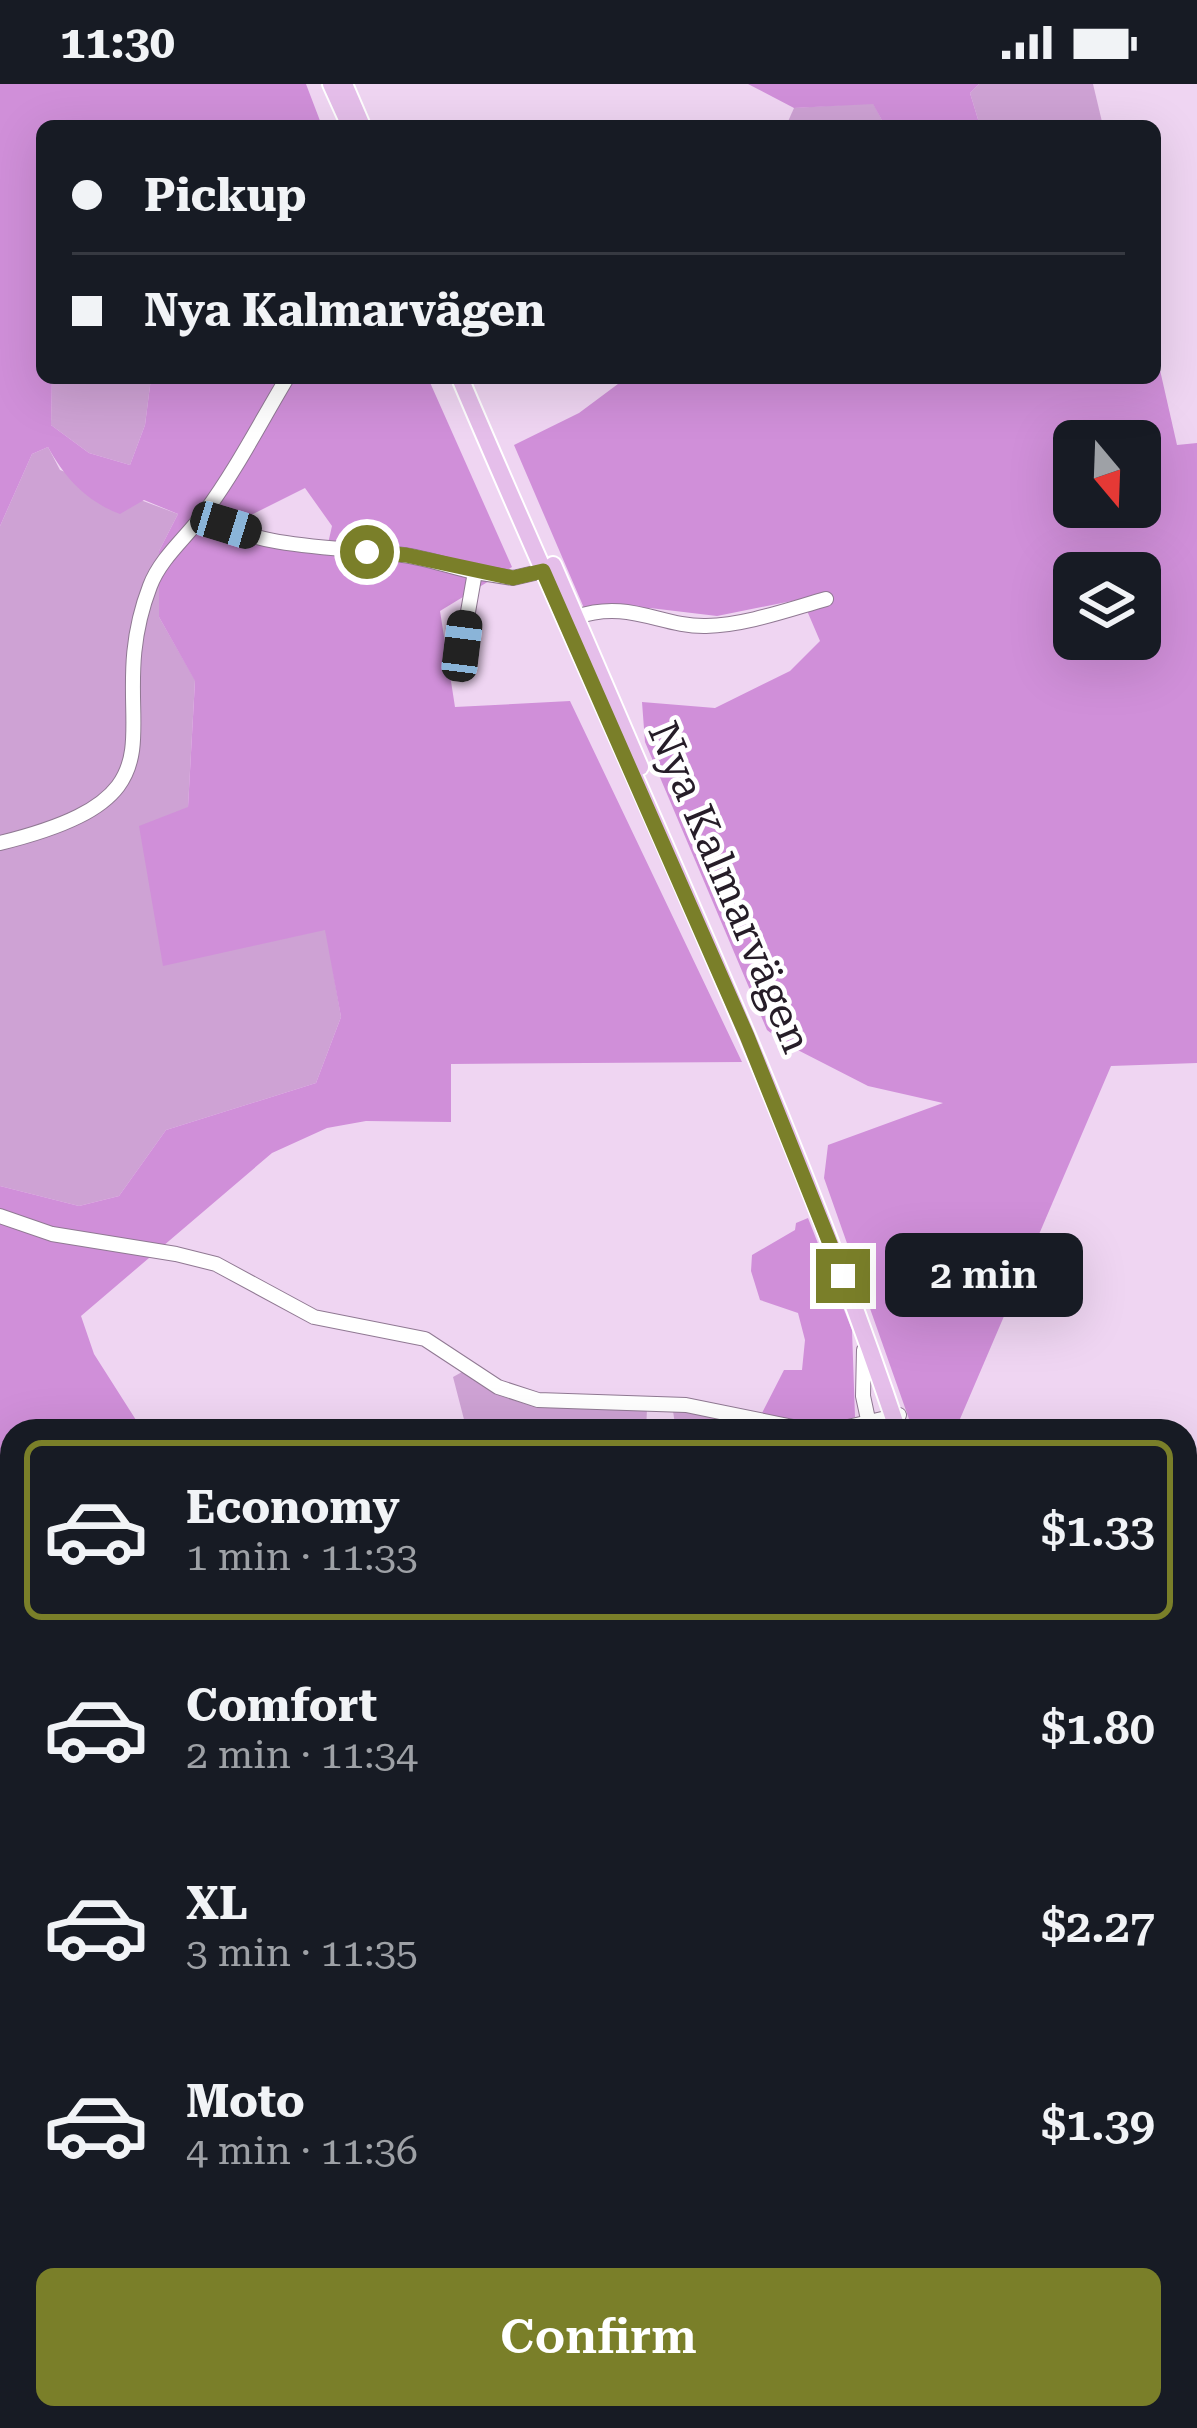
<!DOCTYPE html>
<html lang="en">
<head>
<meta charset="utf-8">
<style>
  :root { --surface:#171b24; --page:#242831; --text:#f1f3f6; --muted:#9ea1a6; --line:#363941; --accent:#7a7f29 }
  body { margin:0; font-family:"Roboto Serif",serif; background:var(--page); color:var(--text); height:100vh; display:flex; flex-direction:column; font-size:45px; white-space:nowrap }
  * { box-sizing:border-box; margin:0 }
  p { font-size:39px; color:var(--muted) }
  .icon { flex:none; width:66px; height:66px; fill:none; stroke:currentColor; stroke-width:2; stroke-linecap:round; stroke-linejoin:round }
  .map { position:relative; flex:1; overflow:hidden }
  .panel { position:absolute; left:0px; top:1335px; width:1197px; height:1011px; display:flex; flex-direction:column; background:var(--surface); border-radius:36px 36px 0 0; box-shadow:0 12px 48px #0002 }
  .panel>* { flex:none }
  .top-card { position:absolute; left:36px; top:36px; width:1125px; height:264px; border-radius:18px; box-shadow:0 12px 48px #0002; display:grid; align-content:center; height:264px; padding:0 36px; background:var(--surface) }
  .needle { width:78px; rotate:161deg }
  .fabs { position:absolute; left:1053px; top:336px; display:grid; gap:24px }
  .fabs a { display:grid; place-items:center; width:108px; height:108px; border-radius:18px; background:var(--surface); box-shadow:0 12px 48px #0002; font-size:60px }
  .end { position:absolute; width:54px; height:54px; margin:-27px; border:15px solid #7a7f29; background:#fff; box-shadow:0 0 0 6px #fff }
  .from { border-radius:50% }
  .bubble { position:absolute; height:84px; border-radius:18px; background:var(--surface); box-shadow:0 12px 48px #0002; font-size:39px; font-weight:600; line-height:84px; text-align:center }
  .car { position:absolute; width:36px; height:72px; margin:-36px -18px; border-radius:15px; box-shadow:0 0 9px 3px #0007; background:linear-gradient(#222 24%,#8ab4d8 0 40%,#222 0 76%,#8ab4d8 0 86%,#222 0) }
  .top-card b { display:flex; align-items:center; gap:42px; height:114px; font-size:45px }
  .top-card b+b { border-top:3px solid var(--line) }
  .top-card i { width:30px; height:30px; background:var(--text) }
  ul { padding:21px 0 0; list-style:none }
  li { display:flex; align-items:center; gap:36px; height:180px; margin:0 24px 18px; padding:0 12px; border:6px solid transparent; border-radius:18px }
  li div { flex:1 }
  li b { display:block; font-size:45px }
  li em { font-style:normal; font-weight:600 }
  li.active { border-color:var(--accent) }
  li>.icon { width:108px; height:108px; stroke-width:1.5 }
  .action { display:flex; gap:24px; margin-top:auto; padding:24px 36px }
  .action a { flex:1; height:138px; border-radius:18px; background:var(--accent); color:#fff; font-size:48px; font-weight:600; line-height:138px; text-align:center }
  .status { display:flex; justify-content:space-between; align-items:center; height:84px; padding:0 60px; background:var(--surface); direction:ltr }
  .status svg { height:33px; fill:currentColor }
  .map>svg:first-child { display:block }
  .green { fill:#cea2d4 }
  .forest { fill:#d08fd9; fill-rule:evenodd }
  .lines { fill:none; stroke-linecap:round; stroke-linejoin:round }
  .minor-casing { stroke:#907993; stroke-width:16 }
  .major-casing { stroke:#fff; stroke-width:20 }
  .minor { stroke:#fff; stroke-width:14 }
  .major { stroke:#e5beea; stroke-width:16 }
  .route { stroke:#7a7f29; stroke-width:15 }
  .labels { text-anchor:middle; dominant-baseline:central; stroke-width:9; stroke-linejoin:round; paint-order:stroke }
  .street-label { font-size:42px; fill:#261d28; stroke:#fff }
</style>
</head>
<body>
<div class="status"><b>11:30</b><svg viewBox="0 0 49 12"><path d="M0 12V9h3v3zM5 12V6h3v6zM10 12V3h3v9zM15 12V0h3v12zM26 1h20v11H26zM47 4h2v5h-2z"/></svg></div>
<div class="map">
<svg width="1197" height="2344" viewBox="0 0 1197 2344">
  <rect width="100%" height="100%" fill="#efd5f2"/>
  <g class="green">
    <path d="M979,0H1093L1103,42H980L970,9Z"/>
    <path d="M873,19L885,42H786L794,24Z"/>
    <path d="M52,294H151L145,341L130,381L89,369L51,341Z"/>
    <path d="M48,363L60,386L178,430L159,467V533L195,596L188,723L163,881L326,845L341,933L316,999L166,1046L119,1112L79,1122L0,1102V442L32,370Z"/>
    <path d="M462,1288L501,1312L529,1321L647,1325L646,1347H467L453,1293Z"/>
    <path d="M673,1327L720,1331L780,1347H676Z"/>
    <path d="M281,2334H462L458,2344H290Z"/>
  </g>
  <g class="forest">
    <path d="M0,0H306L322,42H42V294H52L51,341L89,369L130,381L145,341L151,294H428L512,483L440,527L455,623L570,617L742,978L451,980V1038L366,1037L327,1044L272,1069L81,1232L94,1270L143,1347H12V1434L0,1437V1102L79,1122L119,1112L166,1046L316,999L341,933L325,846L163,882L139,742L188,723L195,597L159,533V467L178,430L144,416L120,430C86,417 65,394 48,363L32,370L0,442ZM305,404L332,442L327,464L256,451L249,432Z"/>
    <path d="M748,0H979L970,9L980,42H885L873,20L794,24Z"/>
    <path d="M1155,264L1177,361L1197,359V979L1111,982L957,1342L909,1335L824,1094L828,1061L943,1019L868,1002L784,959L767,946L645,658L642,618L715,624L790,587L820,557L802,515L717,532L650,524H584L514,361L579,329L626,294H1155ZM1074,357H1140V423H1074ZM1074,489H1140V555H1074Z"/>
    <path d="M808,1134L852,1246L855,1333C824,1346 793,1337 761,1331L784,1286H802L805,1256L798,1229L760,1216L751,1187L752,1171L795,1146L796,1139Z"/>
    <path d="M12,2028V2102L0,2096V2029Z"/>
    <path d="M462,2334H523L529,2344H458Z"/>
  </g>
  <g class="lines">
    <g class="minor-casing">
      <g id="minor">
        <path d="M204,430C261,468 337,461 403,471C427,474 451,483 475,488L462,562"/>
        <path d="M475,488L513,494L543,487"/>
        <path d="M576,533C629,515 661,543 706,542C746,541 787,526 826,515"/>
        <path d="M0,759C207,708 96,642 150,502C161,473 188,452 205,428C236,386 260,339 287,294"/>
        <path d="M0,1132L52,1150L176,1170L216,1180L314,1233L425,1255L498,1303L538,1316L686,1321L803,1345L831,1347L899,1331"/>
        <path d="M864,1266L863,1312L869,1340"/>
        <path d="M0,1883L12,1889"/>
        <path d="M0,2170L12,2149"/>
        <path d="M0,2212L12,2219"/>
        <path d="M97,2334L99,2344"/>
        <path d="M202,2334L207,2344"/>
        <path d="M42,2344L77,2334"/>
      </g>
    </g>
    <g class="major-casing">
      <g id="major">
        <path d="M331,0L350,42"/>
        <path d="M344,0L362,42"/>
        <path d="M460,294C608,644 777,986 898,1347"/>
        <path d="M553,481L640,683"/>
        <path d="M1135,2334V2344"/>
      </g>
    </g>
    <use href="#minor" class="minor"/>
    <use href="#major" class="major"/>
  </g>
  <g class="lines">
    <path class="route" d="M367,468L406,471L513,494L543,487L747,952L843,1192"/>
  </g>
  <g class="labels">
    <g class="street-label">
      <text transform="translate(730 803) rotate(67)">Nya Kalmarvägen</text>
    </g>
  </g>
</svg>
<div class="fabs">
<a><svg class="needle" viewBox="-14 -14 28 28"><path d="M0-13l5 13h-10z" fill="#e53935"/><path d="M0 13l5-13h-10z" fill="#9ea1a6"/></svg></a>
<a><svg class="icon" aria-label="layers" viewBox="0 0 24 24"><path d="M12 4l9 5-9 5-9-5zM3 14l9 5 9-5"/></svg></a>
</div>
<i class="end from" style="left:367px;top:468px"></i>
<i class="end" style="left:843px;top:1192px"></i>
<div class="bubble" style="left:885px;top:1149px;width:198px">2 min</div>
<i class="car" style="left:226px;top:441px;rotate:107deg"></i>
<i class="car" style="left:462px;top:562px;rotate:7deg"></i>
<div class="top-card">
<b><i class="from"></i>Pickup</b>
<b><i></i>Nya Kalmarvägen</b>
</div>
<section class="panel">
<ul>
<li class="active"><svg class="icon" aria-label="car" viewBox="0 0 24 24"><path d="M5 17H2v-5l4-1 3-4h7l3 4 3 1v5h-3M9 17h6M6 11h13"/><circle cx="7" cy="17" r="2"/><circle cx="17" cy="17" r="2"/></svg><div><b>Economy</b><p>1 min · 11:33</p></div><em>$1.33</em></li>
<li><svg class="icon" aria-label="car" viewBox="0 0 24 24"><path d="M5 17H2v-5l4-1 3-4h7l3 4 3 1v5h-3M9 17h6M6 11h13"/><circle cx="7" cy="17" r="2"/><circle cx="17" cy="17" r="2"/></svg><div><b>Comfort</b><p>2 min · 11:34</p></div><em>$1.80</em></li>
<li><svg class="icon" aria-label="car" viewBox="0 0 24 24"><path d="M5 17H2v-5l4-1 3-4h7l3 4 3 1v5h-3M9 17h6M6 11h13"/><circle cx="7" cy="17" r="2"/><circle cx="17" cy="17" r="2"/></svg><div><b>XL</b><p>3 min · 11:35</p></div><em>$2.27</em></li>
<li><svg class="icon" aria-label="car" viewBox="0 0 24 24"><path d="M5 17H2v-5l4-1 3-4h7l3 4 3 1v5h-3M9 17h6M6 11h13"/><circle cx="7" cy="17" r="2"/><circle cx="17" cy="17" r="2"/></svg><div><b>Moto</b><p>4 min · 11:36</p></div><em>$1.39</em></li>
</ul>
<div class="action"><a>Confirm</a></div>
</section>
</div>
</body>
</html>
